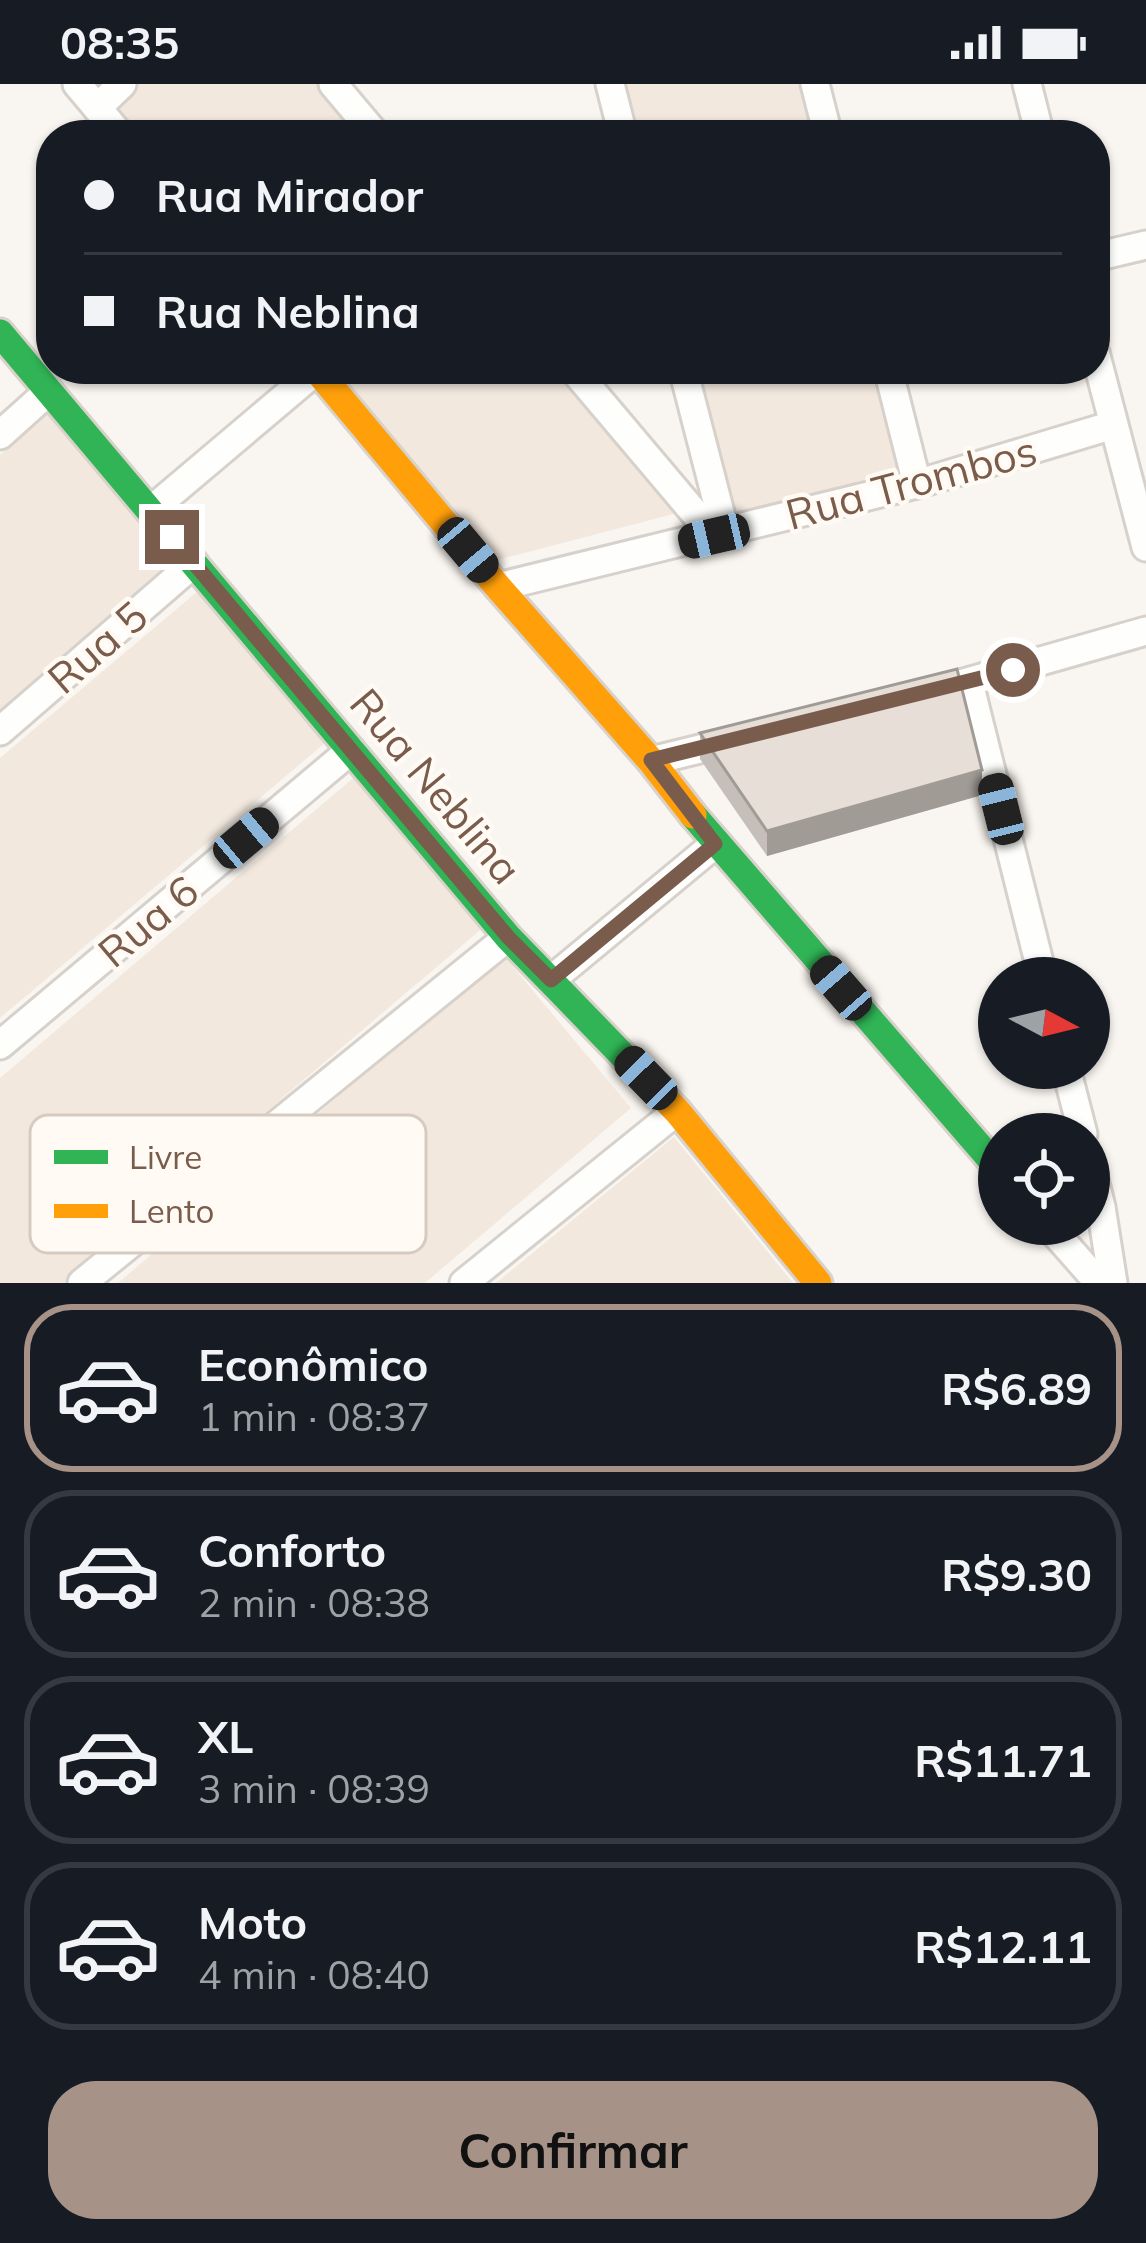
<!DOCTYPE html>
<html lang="pt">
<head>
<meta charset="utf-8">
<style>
  :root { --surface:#171b24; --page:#242831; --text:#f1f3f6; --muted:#9ea1a6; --line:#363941; --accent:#a69286 }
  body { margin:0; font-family:Mulish,sans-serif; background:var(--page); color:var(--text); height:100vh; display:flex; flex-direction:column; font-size:45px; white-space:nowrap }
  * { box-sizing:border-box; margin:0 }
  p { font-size:39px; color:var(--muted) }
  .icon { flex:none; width:66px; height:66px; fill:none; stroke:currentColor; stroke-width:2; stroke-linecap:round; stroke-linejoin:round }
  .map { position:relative; height:1199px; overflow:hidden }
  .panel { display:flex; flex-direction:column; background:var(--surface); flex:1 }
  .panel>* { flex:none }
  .guide { position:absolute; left:36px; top:36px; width:1074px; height:264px; border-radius:48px; box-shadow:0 3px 9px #0004; display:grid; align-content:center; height:264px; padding:0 48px; background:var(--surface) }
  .needle { width:78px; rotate:97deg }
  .controls { position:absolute; left:978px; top:873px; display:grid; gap:24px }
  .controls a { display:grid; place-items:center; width:132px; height:132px; border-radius:50%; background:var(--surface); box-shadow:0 3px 9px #0004; font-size:60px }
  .end { position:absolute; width:54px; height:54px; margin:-27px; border:15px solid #7a5c4d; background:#fff; box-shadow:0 0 0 6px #fff }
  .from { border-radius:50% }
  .car { position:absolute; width:36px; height:72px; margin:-36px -18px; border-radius:15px; box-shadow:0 0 9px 3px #0007; background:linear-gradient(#222 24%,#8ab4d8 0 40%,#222 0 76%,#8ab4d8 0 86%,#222 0) }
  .guide b { display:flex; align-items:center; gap:42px; height:114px; font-size:45px }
  .guide b+b { border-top:3px solid var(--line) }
  .guide i { width:30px; height:30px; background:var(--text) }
  ul { padding:21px 0 0; list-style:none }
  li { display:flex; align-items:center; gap:36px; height:168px; margin:0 24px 18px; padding:0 24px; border:6px solid var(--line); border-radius:48px }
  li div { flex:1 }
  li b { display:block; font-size:45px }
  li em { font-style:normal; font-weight:700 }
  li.on { border-color:var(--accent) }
  li>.icon { width:108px; height:108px; stroke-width:1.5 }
  .primary-button { display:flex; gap:24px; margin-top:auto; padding:24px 48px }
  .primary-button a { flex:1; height:138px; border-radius:48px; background:var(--accent); color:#111; font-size:48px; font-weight:700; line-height:138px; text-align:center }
  .status { display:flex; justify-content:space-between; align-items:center; height:84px; padding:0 60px; background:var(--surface); direction:ltr }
  .status svg { height:33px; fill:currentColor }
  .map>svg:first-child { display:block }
  .residential { fill:#f2e8de }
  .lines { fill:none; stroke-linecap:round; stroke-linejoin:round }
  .street-casing { stroke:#d7d1cb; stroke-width:33 }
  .fast-casing { stroke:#d9d2cb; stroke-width:33 }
  .slow-casing { stroke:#d9d2cb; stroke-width:33 }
  .street { stroke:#fefefd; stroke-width:27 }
  .fast { stroke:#30b455; stroke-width:27 }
  .slow { stroke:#ff9f0a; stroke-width:27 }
  .wall { fill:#c6bfb9 }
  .shaded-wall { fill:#a19b96 }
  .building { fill:#e6ded7; stroke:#a19b96; stroke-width:3 }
  .route { stroke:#7a5c4d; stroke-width:15 }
  .labels { text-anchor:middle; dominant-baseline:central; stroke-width:9; stroke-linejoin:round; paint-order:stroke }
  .street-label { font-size:42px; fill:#7a5c4d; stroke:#fffaf3 }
  .key { fill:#fffaf3; stroke:#d7cbc1; stroke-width:3 }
  .key-label { font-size:33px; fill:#7a5c4d }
</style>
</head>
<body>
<div class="status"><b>08:35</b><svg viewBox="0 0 49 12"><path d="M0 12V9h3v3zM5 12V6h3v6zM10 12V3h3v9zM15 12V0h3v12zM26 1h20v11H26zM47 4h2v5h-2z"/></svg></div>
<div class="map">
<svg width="1146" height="1199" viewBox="0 0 1146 1199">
  <rect width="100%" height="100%" fill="#f9f5f0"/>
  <g class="residential">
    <path d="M137,0H319L362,51H131L109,25Z"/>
    <path d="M622,0H806L819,51H635Z"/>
    <path d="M333,285H560L681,428L497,476Z"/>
    <path d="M695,285H879L905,388L733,433Z"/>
    <path d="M48,330L175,482L0,631V371Z"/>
    <path d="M198,507L325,659L0,934V674Z"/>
    <path d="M358,690L485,842L64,1199H0V994Z"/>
    <path d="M504,872L631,1024L425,1199H118Z"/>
    <path d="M674,1053L793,1199H496Z"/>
  </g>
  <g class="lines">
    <g class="street-casing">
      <g id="street">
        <path d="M77,0L120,51"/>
        <path d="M333,0L376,51"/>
        <path d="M610,0L623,51"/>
        <path d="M815,0L828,51"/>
        <path d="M1027,0L1040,51"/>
        <path d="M97,24L122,0"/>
        <path d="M1095,173L1146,161"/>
        <path d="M1095,268L1146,463"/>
        <path d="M573,285L714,452"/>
        <path d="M683,285L725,448"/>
        <path d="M888,285L917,400"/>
        <path d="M0,351L49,307"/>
        <path d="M150,427L317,286"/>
        <path d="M498,503L917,400L1113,341"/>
        <path d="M969,599L1043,894"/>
        <path d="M925,610L1146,547"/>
        <path d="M0,647L194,479"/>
        <path d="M651,677L736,656"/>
        <path d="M551,896L715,760"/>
        <path d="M0,961L351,666"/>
        <path d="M1066,984L1083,1050"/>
        <path d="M1089,1075L1101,1123L1113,1199"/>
        <path d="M1047,1140L1099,1199"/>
        <path d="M82,1199L508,853"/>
        <path d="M464,1199L677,1027"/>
      </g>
    </g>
    <g class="fast-casing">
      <g id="fast">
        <path d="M0,249L508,853L634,983"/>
        <path d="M693,731L999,1085"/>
      </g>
    </g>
    <g class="slow-casing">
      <g id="slow">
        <path d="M316,285L498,503L651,677L693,731"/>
        <path d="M634,983L677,1027L818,1199"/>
      </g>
    </g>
    <use href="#street" class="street"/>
    <use href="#fast" class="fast"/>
    <use href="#slow" class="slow"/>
  </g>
  <path class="wall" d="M700,649L982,711L767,772L700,675Z"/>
  <path class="shaded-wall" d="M982,686V711L767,772V747Z"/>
  <path class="building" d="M957,585L982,686L767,747L700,649Z"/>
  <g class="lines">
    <path class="route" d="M172,453L508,853L551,896L715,760L651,676L1013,586"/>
  </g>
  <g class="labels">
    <g class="street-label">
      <text transform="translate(911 398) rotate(-15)">Rua Trombos</text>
      <text transform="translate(97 563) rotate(-41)">Rua 5</text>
      <text transform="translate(436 702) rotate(50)">Rua Neblina</text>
      <text transform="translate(148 837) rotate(-40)">Rua 6</text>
    </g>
  </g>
  <rect x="30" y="1031" width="396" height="138" rx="18" class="key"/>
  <rect x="54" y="1066" width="54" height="14" fill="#30b455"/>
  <rect x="54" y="1120" width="54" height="14" fill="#ff9f0a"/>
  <g class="key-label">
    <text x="129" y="1085">Livre</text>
    <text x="129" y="1139">Lento</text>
  </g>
</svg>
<div class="controls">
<a><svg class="needle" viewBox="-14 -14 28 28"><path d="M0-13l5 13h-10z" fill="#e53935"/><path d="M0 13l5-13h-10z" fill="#9ea1a6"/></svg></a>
<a><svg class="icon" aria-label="locate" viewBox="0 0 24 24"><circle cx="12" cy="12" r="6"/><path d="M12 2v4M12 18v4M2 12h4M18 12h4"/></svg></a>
</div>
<i class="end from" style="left:1013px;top:586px"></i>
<i class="end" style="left:172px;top:453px"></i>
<i class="car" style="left:714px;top:452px;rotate:257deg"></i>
<i class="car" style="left:468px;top:466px;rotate:140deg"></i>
<i class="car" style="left:1001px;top:725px;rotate:346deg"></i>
<i class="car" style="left:246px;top:754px;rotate:50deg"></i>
<i class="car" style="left:841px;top:904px;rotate:319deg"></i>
<i class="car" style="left:646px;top:994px;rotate:316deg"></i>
<div class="guide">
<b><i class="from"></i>Rua Mirador</b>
<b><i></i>Rua Neblina</b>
</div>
</div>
<section class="panel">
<ul>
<li class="on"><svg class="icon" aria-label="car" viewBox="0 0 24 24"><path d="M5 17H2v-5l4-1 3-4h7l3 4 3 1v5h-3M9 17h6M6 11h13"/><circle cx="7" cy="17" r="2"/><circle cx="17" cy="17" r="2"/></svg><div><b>Econômico</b><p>1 min · 08:37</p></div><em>R$6.89</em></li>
<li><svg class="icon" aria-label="car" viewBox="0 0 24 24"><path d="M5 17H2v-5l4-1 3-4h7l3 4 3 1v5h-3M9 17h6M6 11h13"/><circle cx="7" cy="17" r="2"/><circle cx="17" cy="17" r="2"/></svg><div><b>Conforto</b><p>2 min · 08:38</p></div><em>R$9.30</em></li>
<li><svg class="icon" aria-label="car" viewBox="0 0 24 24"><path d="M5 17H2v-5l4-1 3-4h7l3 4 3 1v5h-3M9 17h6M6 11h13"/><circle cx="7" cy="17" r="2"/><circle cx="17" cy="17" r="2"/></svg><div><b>XL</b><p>3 min · 08:39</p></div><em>R$11.71</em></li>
<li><svg class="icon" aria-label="car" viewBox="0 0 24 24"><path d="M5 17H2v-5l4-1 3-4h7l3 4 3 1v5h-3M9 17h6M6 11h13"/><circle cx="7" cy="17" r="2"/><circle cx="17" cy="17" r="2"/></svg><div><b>Moto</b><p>4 min · 08:40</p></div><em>R$12.11</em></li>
</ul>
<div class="primary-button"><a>Confirmar</a></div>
</section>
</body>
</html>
